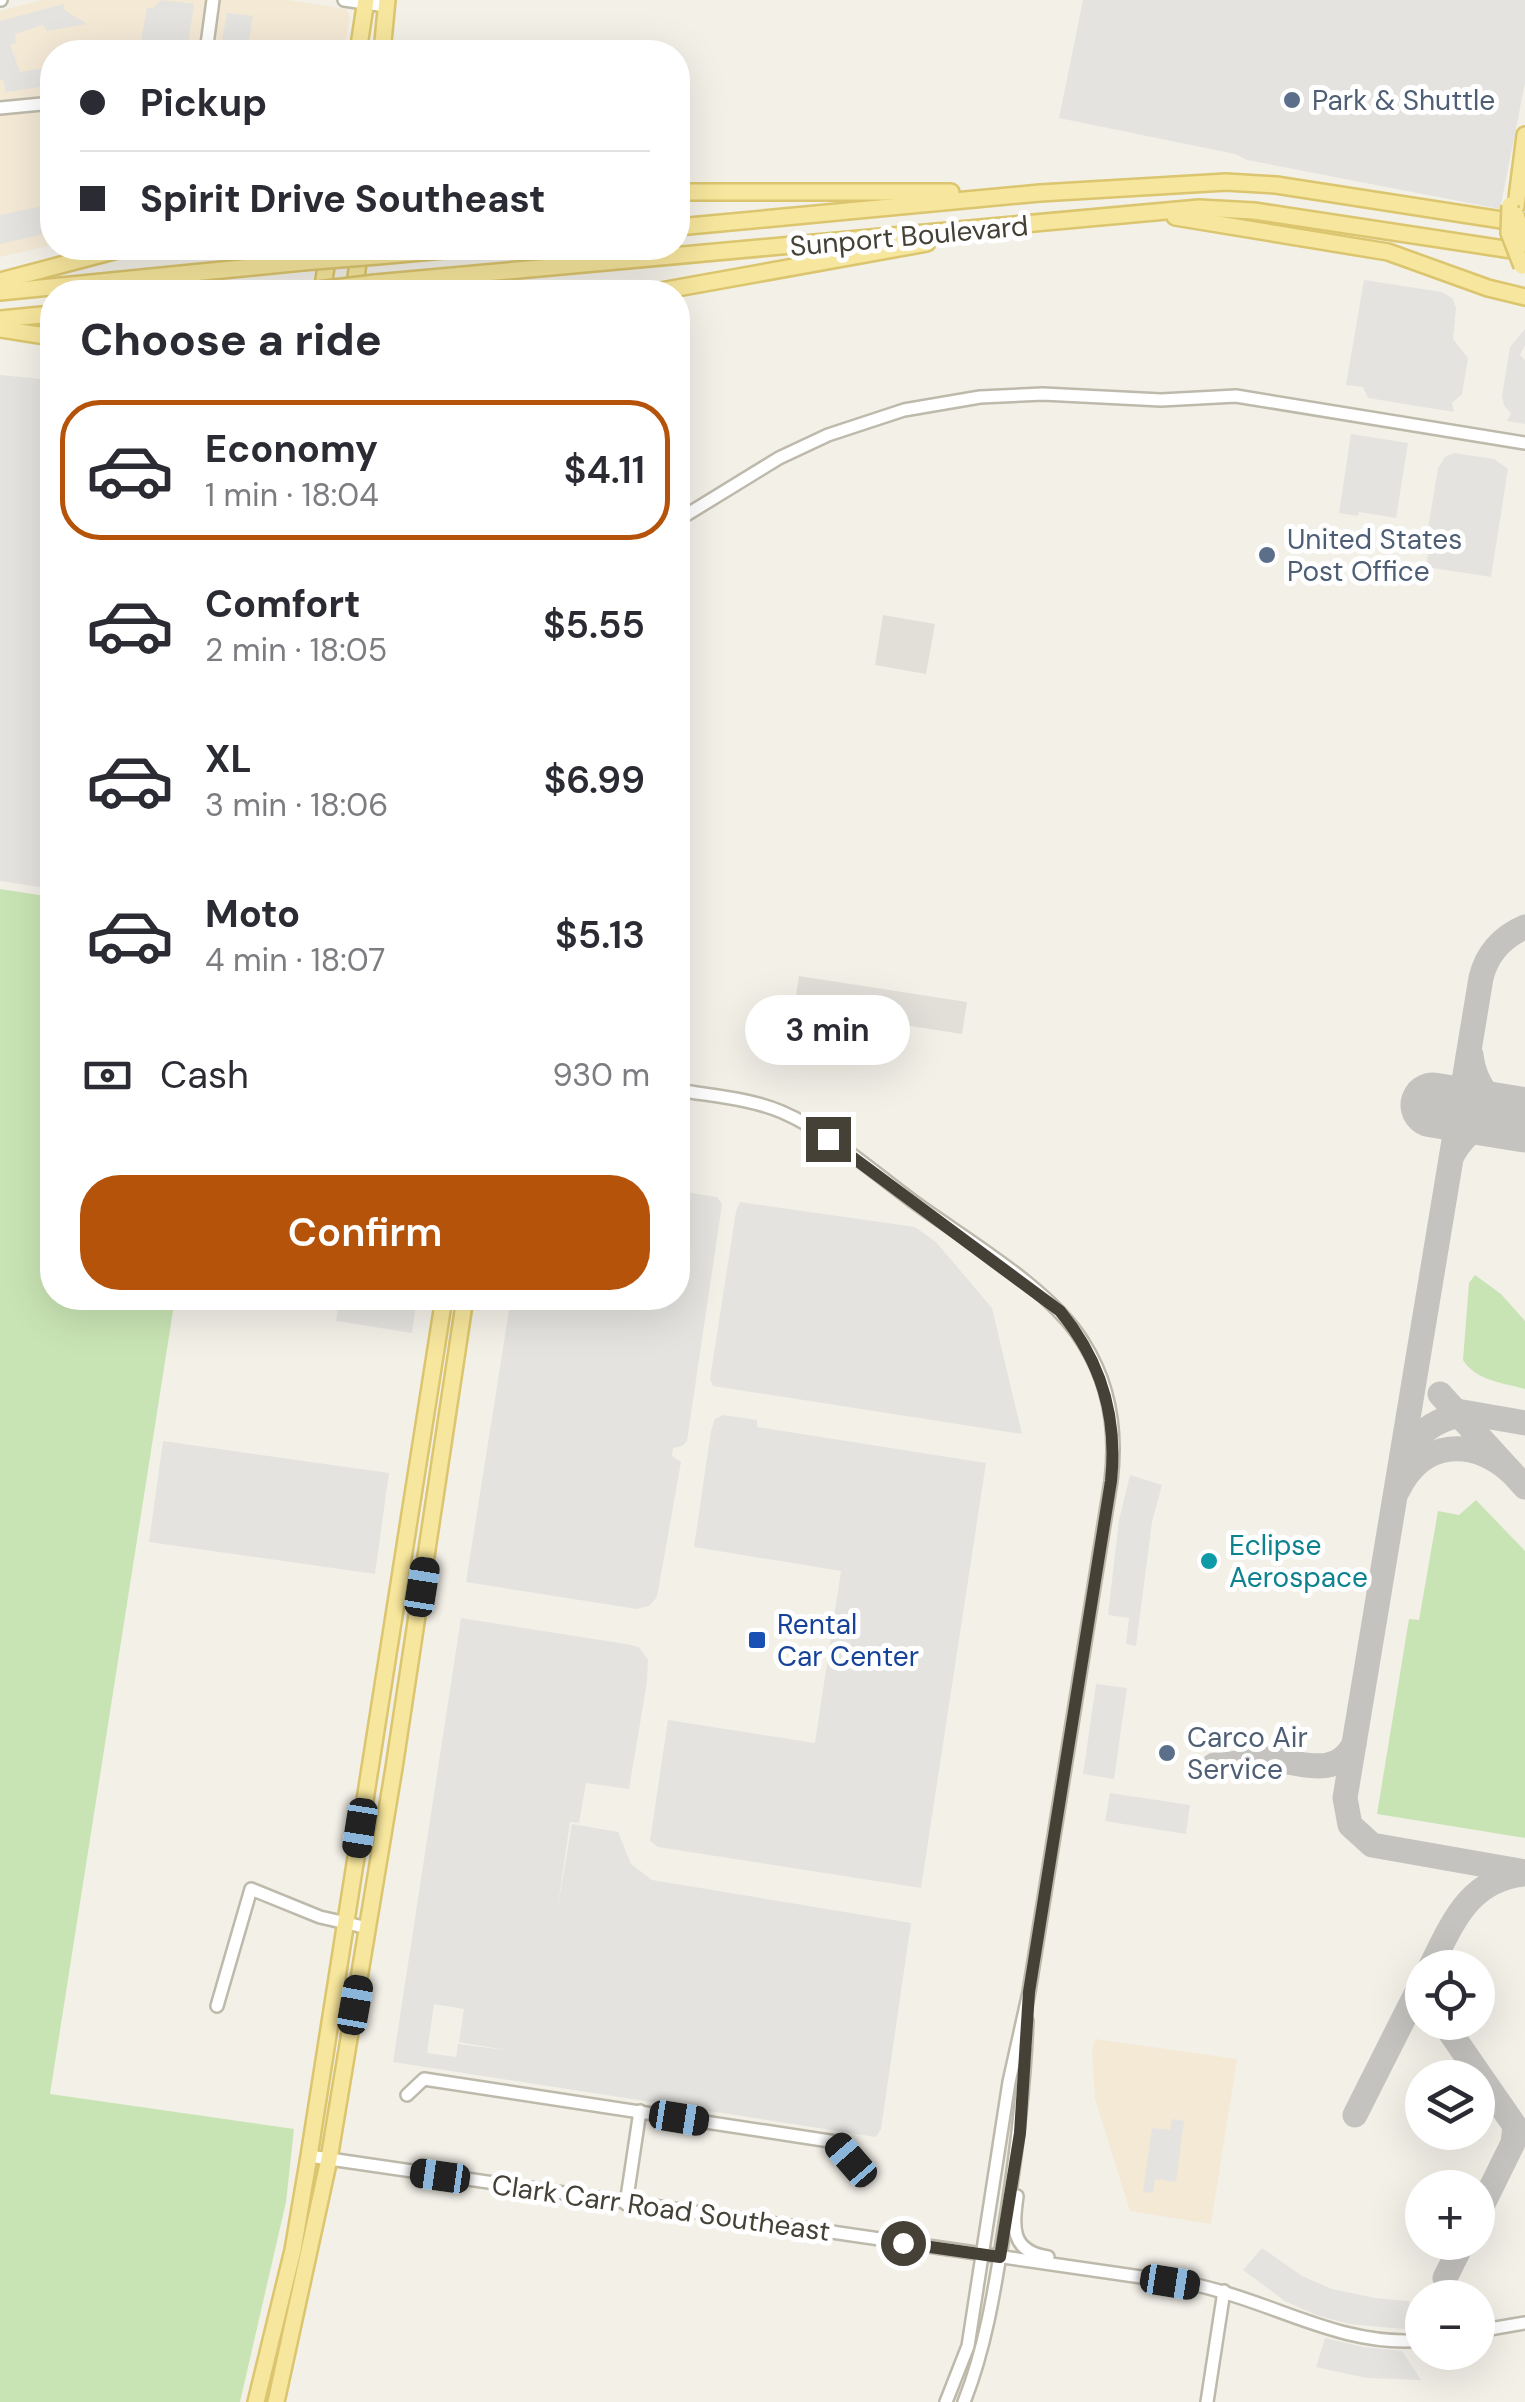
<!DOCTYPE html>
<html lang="en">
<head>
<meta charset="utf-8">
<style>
  :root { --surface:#fff; --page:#f7f7f7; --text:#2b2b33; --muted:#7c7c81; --line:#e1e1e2; --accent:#b45309 }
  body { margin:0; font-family:"DM Sans",sans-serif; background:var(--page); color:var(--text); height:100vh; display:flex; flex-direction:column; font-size:38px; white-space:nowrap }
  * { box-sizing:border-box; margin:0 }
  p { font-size:32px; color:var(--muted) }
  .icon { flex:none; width:55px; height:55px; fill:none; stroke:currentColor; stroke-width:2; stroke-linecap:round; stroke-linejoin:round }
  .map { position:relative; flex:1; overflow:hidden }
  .side { position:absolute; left:40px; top:280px; width:650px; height:1030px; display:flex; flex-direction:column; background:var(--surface); border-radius:40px; box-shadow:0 10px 40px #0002 }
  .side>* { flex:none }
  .banner { position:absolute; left:40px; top:40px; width:650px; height:220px; border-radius:40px; box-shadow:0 10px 40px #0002; display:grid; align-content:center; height:220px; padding:0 40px; background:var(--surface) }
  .buttons { position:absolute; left:1405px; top:1950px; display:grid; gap:20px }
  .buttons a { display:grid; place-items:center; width:90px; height:90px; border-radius:50%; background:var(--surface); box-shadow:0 10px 40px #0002; font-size:50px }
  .end { position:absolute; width:45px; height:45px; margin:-22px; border:12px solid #454137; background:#fff; box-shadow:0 0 0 5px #fff }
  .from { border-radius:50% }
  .bubble { position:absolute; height:70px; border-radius:35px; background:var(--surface); box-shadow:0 10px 40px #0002; font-size:32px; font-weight:600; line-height:70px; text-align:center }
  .car { position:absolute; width:30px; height:60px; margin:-30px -15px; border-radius:12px; box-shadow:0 0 8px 2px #0007; background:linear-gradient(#222 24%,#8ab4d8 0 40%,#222 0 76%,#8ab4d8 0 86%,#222 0) }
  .banner b { display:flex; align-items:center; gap:35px; height:95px; font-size:38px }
  .banner b+b { border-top:2px solid var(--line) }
  .banner i { width:25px; height:25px; background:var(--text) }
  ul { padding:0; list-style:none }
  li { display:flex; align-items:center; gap:30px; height:140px; margin:0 20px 15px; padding:0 20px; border:5px solid transparent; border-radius:40px }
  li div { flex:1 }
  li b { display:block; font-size:38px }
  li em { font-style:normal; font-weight:600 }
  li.on { border-color:var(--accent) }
  li>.icon { width:90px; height:90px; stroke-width:1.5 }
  h2 { padding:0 40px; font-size:45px; line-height:120px }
  .pay { display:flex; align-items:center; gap:25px; height:110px; padding:0 40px; font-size:38px }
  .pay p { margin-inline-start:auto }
  .button { display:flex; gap:20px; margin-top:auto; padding:20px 40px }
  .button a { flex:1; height:115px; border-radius:40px; background:var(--accent); color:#fff; font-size:40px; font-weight:600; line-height:115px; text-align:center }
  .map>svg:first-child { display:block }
  .commercial { fill:#f3e9d5 }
  .industrial { fill:#e2dfd9 }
  .green { fill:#c9e4b4 }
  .parking { fill:#e4e3df; fill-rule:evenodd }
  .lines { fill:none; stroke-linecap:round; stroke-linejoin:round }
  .taxiway { stroke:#c4c3bf; stroke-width:25 }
  .runway { stroke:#c4c3bf; stroke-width:65 }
  .minor-casing { stroke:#bdb9ab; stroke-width:16 }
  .major-casing { stroke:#dbc56e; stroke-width:20 }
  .minor { stroke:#fff; stroke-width:11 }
  .major { stroke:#f7e69d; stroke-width:15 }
  .major-bridge-casing { stroke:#dbc56e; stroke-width:20; stroke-linecap:butt }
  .major-bridge { stroke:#f7e69d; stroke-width:15 }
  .route { stroke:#454137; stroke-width:12 }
  .service-dot { fill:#5c6f8a; stroke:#fff; stroke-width:4 }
  .culture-dot { fill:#0f9aa8; stroke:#fff; stroke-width:4 }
  .transit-dot { fill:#1a4fb4; stroke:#fff; stroke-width:4 }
  .labels { text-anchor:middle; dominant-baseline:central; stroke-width:10; stroke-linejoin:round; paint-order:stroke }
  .service-label { font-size:28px; fill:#4e5e75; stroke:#fff; text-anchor:start }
  .street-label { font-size:28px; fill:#454137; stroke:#fff }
  .culture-label { font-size:28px; fill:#0d838f; stroke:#fff; text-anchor:start }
  .transit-label { font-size:28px; fill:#164399; stroke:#fff; text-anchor:start }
</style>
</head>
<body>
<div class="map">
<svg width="1525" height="2402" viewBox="0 0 1525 2402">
  <rect width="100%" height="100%" fill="#f3f0e8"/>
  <g class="commercial">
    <path d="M42,0H289L346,9L350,16L344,52H52V245L0,257V11Z"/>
    <path d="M1095,2039L1237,2059L1211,2224L1130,2211L1095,2099L1092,2052Z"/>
  </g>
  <g class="industrial">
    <path d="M883,615L935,624L926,674L875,665Z"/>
    <path d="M799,976L967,1002L962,1034L794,1008Z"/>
  </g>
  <g class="green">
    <path d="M0,889L52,897V1298H175L50,2094L294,2129L286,2202L240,2402H0Z"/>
    <path d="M1475,1275L1501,1294L1525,1321V1389C1503,1383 1475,1380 1463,1360L1469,1283Z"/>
    <path d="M1476,1500L1525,1551V1838L1377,1814L1409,1619L1419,1620L1438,1511L1459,1515Z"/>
  </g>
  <g class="parking">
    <path d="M161,0L194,4L187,52H139L147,8H153Z"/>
    <path d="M1083,0H1525V83L1500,209L1247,160L1235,154L1059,118Z"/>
    <path d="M64,4V10L87,24L47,31L43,25L15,34L16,43L10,45L20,72L52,67V85L6,92L3,80H0V21Z"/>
    <path d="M227,13L253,16L247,52H220Z"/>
    <path d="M52,204V232L0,244V215Z"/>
    <path d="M1364,280L1442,292L1453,299L1456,308L1453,339L1468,358L1462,394L1452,403L1454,412L1368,398L1363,387L1346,385Z"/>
    <path d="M1525,329V345L1520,355L1525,360V424L1507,421L1511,414L1504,405L1502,396L1510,347Z"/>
    <path d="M0,375L52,380V889L0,881Z"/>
    <path d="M1351,434L1408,443L1396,518L1359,512L1358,516L1339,513Z"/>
    <path d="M1454,453L1494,459L1508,469L1491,577L1426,567L1429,548L1425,547L1438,468L1445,457Z"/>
    <path d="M678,1191L717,1197L722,1204L687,1441L682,1446L673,1448L672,1456L681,1462L657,1597L649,1606L637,1609L466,1582L511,1298H678Z"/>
    <path d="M740,1202L915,1227L936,1242L992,1308L1022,1434L713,1386L710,1379L736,1211Z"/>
    <path d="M340,1298H417L412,1333L336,1321Z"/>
    <path d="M723,1415L757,1420V1427L986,1463L921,1888L658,1847L650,1841L668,1720L815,1743L841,1571L694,1547L711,1431L715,1419Z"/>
    <path d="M163,1441L389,1473L375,1574L149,1542Z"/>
    <path d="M1130,1475L1162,1485L1152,1522L1136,1646L1126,1644L1129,1618L1108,1615L1119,1520Z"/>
    <path d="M461,1618L626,1644L639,1647L648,1660L647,1682L629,1789L586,1783L579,1823L570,1822L557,1912L572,1824L618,1832L631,1864L652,1880L911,1923L881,2129L876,2137L393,2062ZM434,2004L464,2009L459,2042L511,2051L458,2044L456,2057L427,2053Z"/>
    <path d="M1096,1684L1127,1688L1114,1779L1083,1774Z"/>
    <path d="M1110,1793L1190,1805L1186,1834L1105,1821Z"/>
    <path d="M1172,2119L1184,2121L1176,2182L1155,2179L1153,2193L1143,2192L1152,2128L1170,2130Z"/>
    <path d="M1262,2248L1302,2276L1332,2289L1375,2298L1409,2301L1414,2330L1349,2324L1316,2315L1285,2301L1243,2270Z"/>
    <path d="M1325,2338L1364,2347L1402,2351L1421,2380L1366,2378L1316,2367Z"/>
  </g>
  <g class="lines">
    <g class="taxiway">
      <path d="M1525,927C1502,937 1487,953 1481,978L1345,1798L1350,1825L1372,1845L1525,1872"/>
      <path d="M1471,1055C1474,1084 1495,1113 1525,1120"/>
      <path d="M1453,1154C1468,1127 1488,1120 1519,1119"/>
      <path d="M1440,1394L1525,1487"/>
      <path d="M1451,1410L1525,1423"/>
      <path d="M1405,1454C1420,1429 1441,1416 1470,1414"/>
      <path d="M1398,1490C1423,1439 1473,1438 1511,1472"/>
      <path d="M1214,1765C1231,1767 1244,1759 1261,1759C1293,1758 1335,1783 1354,1744"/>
      <path d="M1430,1968C1452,1924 1468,1880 1523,1874"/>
      <path d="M1443,2022L1515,2126L1513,2143L1478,2214"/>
      <path d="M1355,2115L1422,1982"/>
      <path d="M1445,2278L1463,2242"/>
    </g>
    <path class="runway" d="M1433,1105L1525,1120"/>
    <g class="minor-casing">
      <g id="minor">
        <path d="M0,0H1"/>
        <path d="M344,0L386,6"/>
        <path d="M206,52L213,0"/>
        <path d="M0,108L52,103"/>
        <path d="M678,520L779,458L828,435L904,410L980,397L1043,394L1161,400L1236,396L1525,443"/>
        <path d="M678,1090C712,1096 749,1098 782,1112C830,1133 872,1171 914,1202C966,1240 1050,1288 1083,1342C1110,1384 1117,1432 1111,1481L1029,1992L1009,2082L968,2346L946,2402"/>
        <path d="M217,2006L251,1889L320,1917L368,1928"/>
        <path d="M407,2095L424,2079L836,2142L851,2160"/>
        <path d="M309,2156L1196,2285C1272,2301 1342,2348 1422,2340"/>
        <path d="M1017,2196C1013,2227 1010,2251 1048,2257"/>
        <path d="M626,2204L640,2111"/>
        <path d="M1478,2331L1525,2323"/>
        <path d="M964,2402C985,2349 994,2293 1003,2237C1015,2165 1024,2094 1027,2021"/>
        <path d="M1207,2402L1224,2291"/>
      </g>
    </g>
    <g class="major-casing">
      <g id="major">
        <path d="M358,52L366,0"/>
        <path d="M382,52L387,0"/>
        <path d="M678,192H951"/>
        <path d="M1516,206L1525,135"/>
        <path d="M1175,217L1388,252L1488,288L1525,297"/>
        <path d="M678,227L1040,193L1226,182L1276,185L1521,223"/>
        <path d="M378,256L466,248"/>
        <path d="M0,281L125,248"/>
        <path d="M375,283L1199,208L1254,211L1525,252"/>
        <path d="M0,292L303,262"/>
        <path d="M322,292L329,248"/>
        <path d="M354,292L360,248"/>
        <path d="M655,292L927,243"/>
        <path d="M0,319L52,314"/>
        <path d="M0,329L52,337"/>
        <path d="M256,2402L293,2250L309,2156L444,1298"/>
        <path d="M276,2402L329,2159L394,1768L465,1298"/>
      </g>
    </g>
    <use href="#minor" class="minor"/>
    <use href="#major" class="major"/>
    <g class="major-bridge-casing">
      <g id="major-bridge">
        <path d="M1510,205L1509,233L1522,266"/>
        <path d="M1516,215L1525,244"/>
        <path d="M303,262L378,256"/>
        <path d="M301,292L375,283"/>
      </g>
    </g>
    <use href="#major-bridge" class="major-bridge"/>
  </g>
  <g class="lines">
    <path class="route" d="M828,1139L1060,1311C1101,1361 1118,1416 1111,1481L1029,1992L1020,2133L1000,2257L903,2243"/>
  </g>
  <g class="service-dot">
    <circle cx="1292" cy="100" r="10"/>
    <circle cx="1267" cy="555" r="10"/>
    <circle cx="1167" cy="1753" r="10"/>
  </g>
  <circle class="culture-dot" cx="1209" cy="1561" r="10"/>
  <rect class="transit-dot" x="747" y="1630" width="20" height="20" rx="5"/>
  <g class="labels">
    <g class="service-label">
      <text x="1312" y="100">Park &amp; Shuttle</text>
      <text x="1287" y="539">United States<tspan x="1287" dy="32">Post Office</tspan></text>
      <text x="1187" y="1737">Carco Air<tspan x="1187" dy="32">Service</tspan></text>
    </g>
    <g class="street-label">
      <text transform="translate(909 236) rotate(-5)">Sunport Boulevard</text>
      <text transform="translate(661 2208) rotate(8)">Clark Carr Road Southeast</text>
    </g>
    <g class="culture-label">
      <text x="1229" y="1545">Eclipse<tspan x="1229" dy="32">Aerospace</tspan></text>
    </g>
    <g class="transit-label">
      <text x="777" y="1624">Rental<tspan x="777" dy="32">Car Center</tspan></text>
    </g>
  </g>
</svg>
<div class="buttons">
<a><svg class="icon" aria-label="locate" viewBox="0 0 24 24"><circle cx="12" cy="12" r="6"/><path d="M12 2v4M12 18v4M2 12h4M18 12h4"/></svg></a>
<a><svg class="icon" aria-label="layers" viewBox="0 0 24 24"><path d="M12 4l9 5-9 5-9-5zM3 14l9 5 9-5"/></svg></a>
<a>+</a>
<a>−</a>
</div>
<i class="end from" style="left:903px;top:2243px"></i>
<i class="end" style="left:828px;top:1139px"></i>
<div class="bubble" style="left:745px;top:995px;width:165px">3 min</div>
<i class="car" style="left:422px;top:1587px;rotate:9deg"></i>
<i class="car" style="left:360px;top:1828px;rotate:189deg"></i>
<i class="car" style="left:355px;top:2005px;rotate:10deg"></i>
<i class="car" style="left:679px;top:2118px;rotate:99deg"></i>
<i class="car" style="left:851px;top:2160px;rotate:319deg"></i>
<i class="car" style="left:440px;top:2176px;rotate:278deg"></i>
<i class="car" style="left:1170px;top:2282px;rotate:99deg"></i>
<div class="banner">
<b><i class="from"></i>Pickup</b>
<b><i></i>Spirit Drive Southeast</b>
</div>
<section class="side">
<h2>Choose a ride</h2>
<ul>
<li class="on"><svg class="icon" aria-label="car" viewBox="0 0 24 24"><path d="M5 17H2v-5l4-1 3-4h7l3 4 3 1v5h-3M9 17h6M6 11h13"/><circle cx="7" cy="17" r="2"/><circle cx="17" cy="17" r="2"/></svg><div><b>Economy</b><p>1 min · 18:04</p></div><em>$4.11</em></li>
<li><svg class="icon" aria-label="car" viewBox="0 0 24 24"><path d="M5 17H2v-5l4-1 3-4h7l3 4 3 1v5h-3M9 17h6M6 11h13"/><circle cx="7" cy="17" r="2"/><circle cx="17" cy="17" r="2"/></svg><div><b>Comfort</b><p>2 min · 18:05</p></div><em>$5.55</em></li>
<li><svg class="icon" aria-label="car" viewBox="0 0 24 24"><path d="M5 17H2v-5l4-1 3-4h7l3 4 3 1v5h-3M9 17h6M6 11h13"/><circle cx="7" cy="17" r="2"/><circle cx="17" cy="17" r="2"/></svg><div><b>XL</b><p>3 min · 18:06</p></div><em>$6.99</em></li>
<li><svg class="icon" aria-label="car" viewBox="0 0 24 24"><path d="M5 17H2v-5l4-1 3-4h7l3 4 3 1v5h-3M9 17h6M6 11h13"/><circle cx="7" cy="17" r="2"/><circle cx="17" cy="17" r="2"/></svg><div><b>Moto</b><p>4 min · 18:07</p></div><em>$5.13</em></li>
</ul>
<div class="pay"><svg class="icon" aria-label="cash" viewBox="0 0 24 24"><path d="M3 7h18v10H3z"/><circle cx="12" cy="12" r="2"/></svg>Cash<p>930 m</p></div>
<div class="button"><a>Confirm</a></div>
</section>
</div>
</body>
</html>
